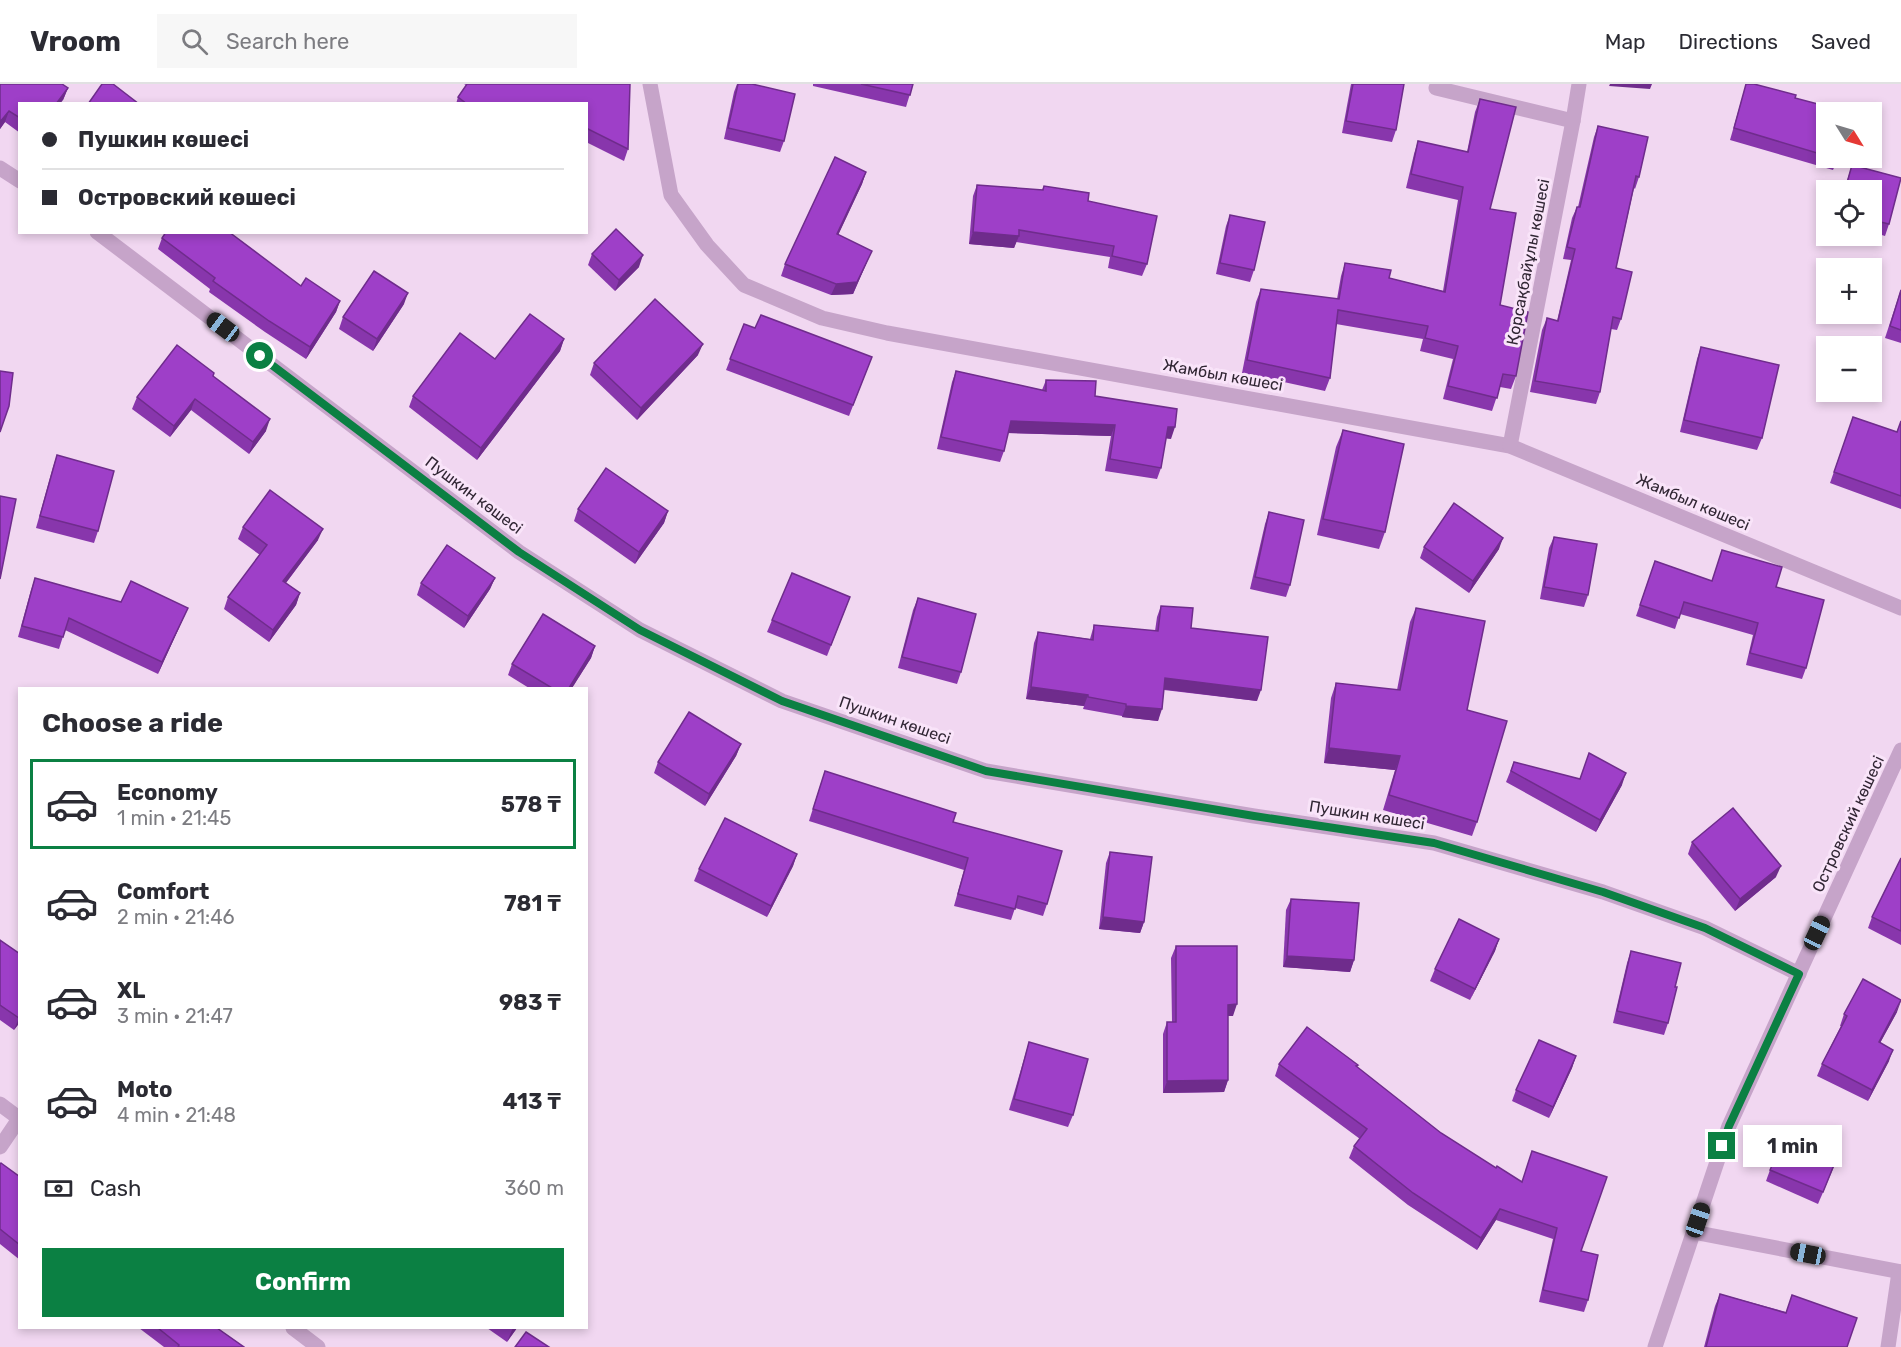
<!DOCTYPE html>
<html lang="en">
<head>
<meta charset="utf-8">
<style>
  :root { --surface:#fff; --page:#f7f7f7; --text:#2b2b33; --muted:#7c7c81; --line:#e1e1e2; --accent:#0b8043 }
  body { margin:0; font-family:Rubik,sans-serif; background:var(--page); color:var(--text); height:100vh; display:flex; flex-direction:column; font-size:22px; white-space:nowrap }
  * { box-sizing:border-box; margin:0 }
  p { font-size:20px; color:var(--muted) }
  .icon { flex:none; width:33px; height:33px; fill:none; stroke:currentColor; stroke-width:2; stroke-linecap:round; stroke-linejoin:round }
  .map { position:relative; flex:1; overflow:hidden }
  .panel { position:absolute; left:18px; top:603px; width:570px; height:642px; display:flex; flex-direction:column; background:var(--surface); border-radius:0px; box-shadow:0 3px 9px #0003 }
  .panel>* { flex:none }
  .banner { position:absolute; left:18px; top:18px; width:570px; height:132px; border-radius:0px; box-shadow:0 3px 9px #0003; display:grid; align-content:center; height:132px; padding:0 24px; background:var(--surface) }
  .needle { width:39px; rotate:127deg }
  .fabs { position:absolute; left:1816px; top:18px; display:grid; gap:12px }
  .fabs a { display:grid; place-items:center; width:66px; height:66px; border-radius:0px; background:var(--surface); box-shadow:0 3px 9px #0003; font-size:30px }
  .end { position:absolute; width:27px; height:27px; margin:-14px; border:8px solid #0b8043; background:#fff; box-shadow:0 0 0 3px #fff }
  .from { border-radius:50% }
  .bubble { position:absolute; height:42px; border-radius:0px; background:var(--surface); box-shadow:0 3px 9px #0003; font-size:20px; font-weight:700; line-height:42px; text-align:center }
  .car { position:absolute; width:18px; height:36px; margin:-18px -9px; border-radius:8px; box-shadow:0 0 4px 2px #0007; background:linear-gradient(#222 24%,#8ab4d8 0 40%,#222 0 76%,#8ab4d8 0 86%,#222 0) }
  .banner b { display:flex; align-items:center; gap:21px; height:57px; font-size:22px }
  .banner b+b { border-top:2px solid var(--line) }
  .banner i { width:15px; height:15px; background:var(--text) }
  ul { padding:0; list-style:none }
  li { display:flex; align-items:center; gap:18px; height:90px; margin:0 12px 9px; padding:0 12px; border:3px solid transparent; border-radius:0px }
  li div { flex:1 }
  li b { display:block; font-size:22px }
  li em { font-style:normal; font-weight:700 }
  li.current { border-color:var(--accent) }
  li>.icon { width:54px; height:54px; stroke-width:1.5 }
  h2 { padding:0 24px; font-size:27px; line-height:72px }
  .pay { display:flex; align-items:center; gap:15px; height:66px; padding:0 24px; font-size:22px }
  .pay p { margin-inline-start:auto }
  .primary-button { display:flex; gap:12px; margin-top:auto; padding:12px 24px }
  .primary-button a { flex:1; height:69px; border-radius:0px; background:var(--accent); color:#fff; font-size:24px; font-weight:700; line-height:69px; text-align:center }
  header { display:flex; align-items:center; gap:36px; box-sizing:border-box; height:84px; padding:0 30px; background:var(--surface); border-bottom:2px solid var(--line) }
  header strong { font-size:28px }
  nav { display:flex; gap:33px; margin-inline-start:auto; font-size:21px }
  .search { width:420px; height:54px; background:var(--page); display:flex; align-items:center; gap:15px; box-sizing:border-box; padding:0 21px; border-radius:0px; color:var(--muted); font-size:22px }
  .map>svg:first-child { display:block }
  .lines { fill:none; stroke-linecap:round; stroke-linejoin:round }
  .minor { stroke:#c6a4c9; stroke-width:15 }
  .wall { fill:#8836ac }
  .shaded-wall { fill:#6f2c8c }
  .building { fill:#9e3fc8; stroke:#6f2c8c; stroke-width:1.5 }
  .route { stroke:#0b8043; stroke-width:8 }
  .labels { text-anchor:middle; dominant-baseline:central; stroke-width:6; stroke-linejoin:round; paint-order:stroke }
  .street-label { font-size:16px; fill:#312634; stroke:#f9e4f9 }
</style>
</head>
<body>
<header>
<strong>Vroom</strong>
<div class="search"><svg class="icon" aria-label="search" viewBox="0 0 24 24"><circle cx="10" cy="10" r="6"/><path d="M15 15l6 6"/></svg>Search here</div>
<nav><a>Map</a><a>Directions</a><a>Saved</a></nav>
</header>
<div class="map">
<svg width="1901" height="1263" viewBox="0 0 1901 1263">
  <rect width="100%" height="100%" fill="#f1d7f1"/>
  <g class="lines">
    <g class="minor">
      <path d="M650,0L671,111L707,161L744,201L822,234L887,249L1510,362L1901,524"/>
      <path d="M1436,4L1573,37"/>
      <path d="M0,84L20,97"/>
      <path d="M97,148L519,468L640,546L782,617L986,687L1254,732L1434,759L1603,808L1705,844L1799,890"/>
      <path d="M1510,362L1573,37L1579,0"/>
      <path d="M0,1020L20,1035"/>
      <path d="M0,1063L19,1035"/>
      <path d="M1693,1148L1901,1188"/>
      <path d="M293,1244L318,1263"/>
      <path d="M1655,1263L1729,1042L1901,666"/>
      <path d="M1888,1263L1899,1188"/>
    </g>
  </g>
  <g class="wall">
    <path d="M0,0L68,4L63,16L20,20V49L5,38L0,45Z"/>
    <path d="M464,0H630L628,65L624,77L586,58V20H456L458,13L466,1Z"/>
    <path d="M737,0H752L784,57L780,68L724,55L734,8Z"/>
    <path d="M813,0H913L906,23L813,2Z"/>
    <path d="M1351,0H1404L1396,46L1392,58L1342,49Z"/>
    <path d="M1746,0L1795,14L1827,28V74H1838L1833,86L1730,56Z"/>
    <path d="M1480,15L1500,221L1516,292L1511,305L1500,303L1492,327L1443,315L1453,275L1420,267L1423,255L1336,240L1330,294L1325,307L1242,289L1256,218L1261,205L1337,215L1341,192L1345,179L1389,194L1443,207L1458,116L1406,104L1414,70L1418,57L1467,68L1475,28Z"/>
    <path d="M1598,42L1639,93L1635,105L1634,104L1616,184L1621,235L1617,246L1611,245L1600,308L1596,320L1530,308L1542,246L1547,234L1557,237L1571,176L1563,175L1572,134L1577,123H1578L1594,53Z"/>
    <path d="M1852,81L1901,94L1889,140L1885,152L1872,148V106H1844Z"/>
    <path d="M866,88L862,100L838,151L867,178L853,210L831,211L781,192L785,180Z"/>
    <path d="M977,101L1042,106L1044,102L1088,117L1147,180L1142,192L1108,184L1110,173L1016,158L1014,164L969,160L973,112Z"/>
    <path d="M1230,131L1254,186L1250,198L1216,190L1226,142Z"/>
    <path d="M162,154L301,202L340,217L336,228L306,275L265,248L209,208L210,205L158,165Z"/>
    <path d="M592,170L639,183L615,207L588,181Z"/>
    <path d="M1901,205V259L1885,254Z"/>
    <path d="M404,220L373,267L339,245L343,233Z"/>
    <path d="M744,240L755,244L872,273L849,332L726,286Z"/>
    <path d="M564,255L560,267L477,376L409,323L413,312L495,275Z"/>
    <path d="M1701,263L1762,354L1757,366L1680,348L1697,275Z"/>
    <path d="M698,271L637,336L590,291L594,279Z"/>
    <path d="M956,287L1042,306L1046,296L1095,312L1171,355L1166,354L1161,384L1157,395L1105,387L1111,352L1008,349L1004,367L1000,378L937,365L952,298Z"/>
    <path d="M213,292L266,347L249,370L191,326L170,353L132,325L137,313Z"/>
    <path d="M1853,333L1897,348L1901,337V425L1830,399Z"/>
    <path d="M1343,346L1385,448L1379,465L1317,451L1336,363Z"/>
    <path d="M57,371L98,447L94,459L36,444L53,383Z"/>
    <path d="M578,425L668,427L664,439L635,480L574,437Z"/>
    <path d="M1269,428L1290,501L1286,513L1250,505L1265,440Z"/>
    <path d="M243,443L318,456L286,499L300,509L296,521L269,558L224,525L228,513L260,471L238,455Z"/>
    <path d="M1554,453L1588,511L1584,523L1540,515L1549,464Z"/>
    <path d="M1424,463L1499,465L1469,509L1420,474Z"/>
    <path d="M1722,466L1776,503L1806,584L1802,595L1746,581L1753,551L1680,530L1675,545L1636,532L1655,477L1712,497Z"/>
    <path d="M35,494L183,535L158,590L65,546L59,565L18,553L31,506Z"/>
    <path d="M495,494L490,505L464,544L417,511L421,499Z"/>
    <path d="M850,513L827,572L767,548L772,536Z"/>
    <path d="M918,514L961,588L957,600L898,584L913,526Z"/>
    <path d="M1161,522L1191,544L1257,617L1164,606L1158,637L1122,633V632L1083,625L1084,622L1026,615L1034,559L1038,548L1090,555L1094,541L1155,547L1157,533Z"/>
    <path d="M1416,524L1467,626L1477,738L1472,752L1383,726L1395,686L1324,679L1331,614L1336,599L1397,606L1410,538Z"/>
    <path d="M595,562L591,574L572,604H529L508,591L512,580Z"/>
    <path d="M741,660L736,672L705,722L654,689L658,678Z"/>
    <path d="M1514,678L1579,695L1622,701L1596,748L1506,698Z"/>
    <path d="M821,699L953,738L1047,820L1043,832L1015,824L1011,836L954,822L964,786L809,737Z"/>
    <path d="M1692,758L1776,793L1735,827L1688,770Z"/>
    <path d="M1110,768L1144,838L1140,849L1099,845L1106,779Z"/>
    <path d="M797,770L793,782L767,833L694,797L699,785Z"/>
    <path d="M1901,774V861L1868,844L1872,833Z"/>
    <path d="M1291,815L1354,876L1350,888L1283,883L1286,826Z"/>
    <path d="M1499,855L1495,867L1470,916L1430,897L1435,885Z"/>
    <path d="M0,856L20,870V938L14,946L0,936Z"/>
    <path d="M1176,862L1233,932H1228V996L1224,1008L1163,1009V950L1167,938H1172L1171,874Z"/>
    <path d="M1631,867L1668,939L1664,951L1613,939L1627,879Z"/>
    <path d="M1897,928L1880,959L1889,977L1868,1017L1817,992L1822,980L1841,942H1840L1844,930Z"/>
    <path d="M1029,958L1073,1031L1068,1043L1009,1026Z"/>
    <path d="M1576,972L1572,984L1549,1034L1512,1017L1516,1006Z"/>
    <path d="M1279,980L1358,981L1357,983L1441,1049L1496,1084L1581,1167L1588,1216L1584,1228L1539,1218L1553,1155L1496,1136L1477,1166L1408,1121L1349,1074L1354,1062L1360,1055L1275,992Z"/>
    <path d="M1836,1078L1818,1120L1766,1097L1770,1086Z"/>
    <path d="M0,1080L20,1093V1176L0,1160Z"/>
    <path d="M1720,1210L1786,1228L1847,1263H1704L1715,1222Z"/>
    <path d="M139,1244H217L244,1263H164Z"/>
    <path d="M487,1244H517L507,1258Z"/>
  </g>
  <g class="shaded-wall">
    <path d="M1610,0H1652L1650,5L1609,2Z"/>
    <path d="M68,4L63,16L60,20H56Z"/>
    <path d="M9,27L5,38L0,45V38Z"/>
    <path d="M866,88L862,100L833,162L837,150Z"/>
    <path d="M973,148L1019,152L1014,164L969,160Z"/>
    <path d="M872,167L867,178L853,210L831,211L836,200Z"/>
    <path d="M643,171L639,183L615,207L619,196Z"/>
    <path d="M408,209L404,220L373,267L377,255Z"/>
    <path d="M340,217L336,228L306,275L310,263Z"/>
    <path d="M564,255L560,267L477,376L481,364Z"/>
    <path d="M703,260L698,271L637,336L641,324Z"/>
    <path d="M195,315L191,326L170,353L174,342Z"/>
    <path d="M270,335L266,347L249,370L253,358Z"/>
    <path d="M1011,337L1115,341L1111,352L1007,349Z"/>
    <path d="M1168,343H1175L1171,355L1164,354Z"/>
    <path d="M668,427L664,439L635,480L639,468Z"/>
    <path d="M323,445L318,456L279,508L283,497Z"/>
    <path d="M1503,454L1499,465L1469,509L1473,497Z"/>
    <path d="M495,494L490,505L464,544L468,532Z"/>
    <path d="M300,509L296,521L269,558L273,546Z"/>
    <path d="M188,524L158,590L162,578Z"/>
    <path d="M595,562L591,574L572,604H569Z"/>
    <path d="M1165,594L1261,606L1257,617L1161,605Z"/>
    <path d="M1031,603L1088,611L1084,622L1026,615Z"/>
    <path d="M1126,622L1162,625L1158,637L1122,633Z"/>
    <path d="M741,660L736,672L705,722L709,710Z"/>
    <path d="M1329,664L1400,672L1395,686L1324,679Z"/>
    <path d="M1626,689L1622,701L1596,748L1600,736Z"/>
    <path d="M797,770L793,782L767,833L771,822Z"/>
    <path d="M1781,782L1776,793L1735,827L1740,815Z"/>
    <path d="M1103,833L1144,838L1140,849L1099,845Z"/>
    <path d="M1499,855L1495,867L1470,916L1475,905Z"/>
    <path d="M1287,872L1354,876L1350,888L1283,883Z"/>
    <path d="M1901,917L1897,928L1874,970L1879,958Z"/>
    <path d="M1237,920L1233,932H1224L1228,921Z"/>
    <path d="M20,933V938L14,946L19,934Z"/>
    <path d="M1893,966L1889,977L1868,1017L1872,1006Z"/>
    <path d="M1576,972L1572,984L1549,1034L1553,1023Z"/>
    <path d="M1228,996L1224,1008L1163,1009L1167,997Z"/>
    <path d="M1500,1125L1496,1136L1477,1166L1481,1154Z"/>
    <path d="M513,1244H517L507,1258L512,1246Z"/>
  </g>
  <g class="building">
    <path d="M0,0H62L68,4L56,20H20V34L9,27L0,38Z"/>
    <path d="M102,0H113L139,20H88Z"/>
    <path d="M467,0H630L628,65L586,44V20H467L458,13Z"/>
    <path d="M738,0H752L795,10L784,57L728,44Z"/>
    <path d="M861,0H913L910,11Z"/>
    <path d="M1353,0H1404L1396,46L1346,37Z"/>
    <path d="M1746,0H1754L1796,11L1795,14L1848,28H1827V72L1734,44Z"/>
    <path d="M1480,15L1516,23L1490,125L1516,129L1500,221L1528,228L1516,292L1503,290L1497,314L1448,302L1458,262L1425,254L1428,242L1338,226L1330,294L1247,276L1261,205L1339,215L1345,179L1391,186L1389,194L1445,208L1463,103L1411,90L1418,57L1468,68Z"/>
    <path d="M1598,42L1648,53L1639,93L1636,92L1616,184L1632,188L1621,235L1613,233L1600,308L1535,297L1547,234L1558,237L1575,165L1567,163L1577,123H1580Z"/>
    <path d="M835,73L866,88L837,150L872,167L857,198L836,200L785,180Z"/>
    <path d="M1852,81L1901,94L1889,140L1872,136V106H1845Z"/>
    <path d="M977,101L1043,106L1044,102L1089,109L1088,117L1157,132L1147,180L1112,172L1114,162L1019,146V152L973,148Z"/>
    <path d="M1230,131L1265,138L1254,186L1220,179Z"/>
    <path d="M616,145L643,171L619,196L592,170Z"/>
    <path d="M166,148H229L301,202L306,194L340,217L310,263L269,237L213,197L215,194L162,154Z"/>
    <path d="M374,187L408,209L377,255L343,233Z"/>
    <path d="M1901,206V246L1890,242Z"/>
    <path d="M655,215L703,260L641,324L594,279Z"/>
    <path d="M530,230L564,255L481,364L413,312L460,249L495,275Z"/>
    <path d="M761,231L872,273L853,321L730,275L744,240L755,244Z"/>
    <path d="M177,261L214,289L213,292L270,335L253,358L195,315L174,342L137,313Z"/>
    <path d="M1701,263L1779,281L1762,354L1684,336Z"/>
    <path d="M0,287L13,289L9,322L0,348Z"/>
    <path d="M956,287L1046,307V296L1096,297L1095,312L1177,325L1175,343H1168L1161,384L1110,375L1115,341L1011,337L1004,367L941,353Z"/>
    <path d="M1853,333L1897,348L1901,337V412L1834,388Z"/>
    <path d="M1343,346L1404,360L1385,448L1323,435Z"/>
    <path d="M57,371L114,387L98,447L40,432Z"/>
    <path d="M606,384L668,427L639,468L578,425Z"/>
    <path d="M270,406L323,445L283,497L300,509L273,546L228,513L267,461L243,443Z"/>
    <path d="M0,412L16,415L0,495Z"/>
    <path d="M1454,419L1503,454L1473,497L1424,463Z"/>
    <path d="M1269,428L1304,436L1290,501L1255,493Z"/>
    <path d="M1554,453L1597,460L1588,511L1544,503Z"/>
    <path d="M447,461L495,494L468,532L421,499Z"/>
    <path d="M1722,466L1782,483L1776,503L1824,516L1806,584L1750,569L1758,539L1684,518L1679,534L1640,521L1655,477L1712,497Z"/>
    <path d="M792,489L850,513L831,561L772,536Z"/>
    <path d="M35,494L121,518L131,497L188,524L162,578L69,534L63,553L22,542Z"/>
    <path d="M918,514L976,530L961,588L902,573Z"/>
    <path d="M1161,522L1193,524L1191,544L1268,553L1261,606L1165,594L1162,625L1126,622V620L1088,613V611L1031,603L1038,548L1093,556L1094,541L1158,547Z"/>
    <path d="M1416,524L1485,537L1467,626L1507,637L1477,738L1389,711L1400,672L1329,664L1336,599L1400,606Z"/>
    <path d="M543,530L595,562L569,604H552L512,580Z"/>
    <path d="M689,628L741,660L709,710L658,678Z"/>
    <path d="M1589,669L1626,689L1600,736L1511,687L1514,678L1580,695Z"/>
    <path d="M825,687L956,729L953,738L1062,767L1047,820L1018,812L1015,825L958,810L968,774L813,725Z"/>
    <path d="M1733,724L1781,782L1740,815L1692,758Z"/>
    <path d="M725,734L797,770L771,822L699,785Z"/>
    <path d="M1110,768L1152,773L1144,838L1103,833Z"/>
    <path d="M1901,774V847L1872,833Z"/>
    <path d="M1291,815L1359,819L1354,876L1287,872Z"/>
    <path d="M1459,835L1499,855L1475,905L1435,885Z"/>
    <path d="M0,856L20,870V933L19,934L0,921Z"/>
    <path d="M1176,862H1237V920L1228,921V996L1167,997V938H1176Z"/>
    <path d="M1631,867L1681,879L1675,903H1677L1668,939L1617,927Z"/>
    <path d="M1863,895L1901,916L1879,958L1893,966L1872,1006L1822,980L1847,932L1844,930Z"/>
    <path d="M1307,943L1358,981L1356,982L1441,1049L1496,1084L1497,1082L1522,1098L1532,1067L1607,1093L1581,1167L1598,1171L1588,1216L1543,1206L1557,1144L1500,1125L1481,1154L1413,1109L1354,1062L1367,1045L1279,980Z"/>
    <path d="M1539,956L1576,972L1553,1023L1516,1006Z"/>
    <path d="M1029,958L1088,975L1073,1031L1014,1015Z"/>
    <path d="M1788,1044L1840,1066L1823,1108L1770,1086Z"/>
    <path d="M1,1079L20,1093V1161L0,1145V1080Z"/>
    <path d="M1720,1210L1786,1229L1792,1211L1857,1234L1847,1263H1706Z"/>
    <path d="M158,1244H217L244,1263H178L179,1261Z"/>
    <path d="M526,1248L549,1263H515Z"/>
  </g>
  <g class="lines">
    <path class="route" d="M260,272L519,468L640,546L782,617L986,687L1254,732L1434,759L1603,808L1705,844L1799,890L1729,1042L1722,1062"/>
  </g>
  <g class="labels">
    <g class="street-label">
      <text transform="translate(1528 178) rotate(-79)">Қорсақбайұлы көшесі</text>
      <text transform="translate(1223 291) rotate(10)">Жамбыл көшесі</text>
      <text transform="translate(474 411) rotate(37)">Пушкин көшесі</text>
      <text transform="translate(1693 418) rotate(23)">Жамбыл көшесі</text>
      <text transform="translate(895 636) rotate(19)">Пушкин көшесі</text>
      <text transform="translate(1367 731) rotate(9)">Пушкин көшесі</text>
      <text transform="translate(1848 740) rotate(-65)">Островский көшесі</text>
    </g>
  </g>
</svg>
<div class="fabs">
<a><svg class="needle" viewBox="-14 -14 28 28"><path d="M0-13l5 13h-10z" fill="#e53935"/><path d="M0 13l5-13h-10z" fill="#7c7c81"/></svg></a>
<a><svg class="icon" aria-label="locate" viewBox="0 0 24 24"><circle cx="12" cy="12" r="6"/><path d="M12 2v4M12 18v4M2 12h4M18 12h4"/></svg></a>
<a>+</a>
<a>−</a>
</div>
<i class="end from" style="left:260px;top:272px"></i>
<i class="end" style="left:1722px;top:1062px"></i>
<div class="bubble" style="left:1743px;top:1041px;width:99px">1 min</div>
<i class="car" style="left:223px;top:243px;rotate:307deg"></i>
<i class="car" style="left:1817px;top:849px;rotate:25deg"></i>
<i class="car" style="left:1698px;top:1136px;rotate:19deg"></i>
<i class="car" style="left:1808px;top:1170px;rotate:281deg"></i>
<div class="banner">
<b><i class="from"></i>Пушкин көшесі</b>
<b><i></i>Островский көшесі</b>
</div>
<section class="panel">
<h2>Choose a ride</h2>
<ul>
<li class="current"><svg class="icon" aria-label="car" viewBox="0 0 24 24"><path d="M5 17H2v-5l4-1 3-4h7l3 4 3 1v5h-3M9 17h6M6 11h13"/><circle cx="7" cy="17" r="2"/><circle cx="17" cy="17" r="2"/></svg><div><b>Economy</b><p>1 min · 21:45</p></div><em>578 ₸</em></li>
<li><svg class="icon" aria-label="car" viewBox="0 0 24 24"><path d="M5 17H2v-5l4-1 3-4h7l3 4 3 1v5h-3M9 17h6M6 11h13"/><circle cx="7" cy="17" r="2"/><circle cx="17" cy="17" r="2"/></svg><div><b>Comfort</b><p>2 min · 21:46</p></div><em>781 ₸</em></li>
<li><svg class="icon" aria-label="car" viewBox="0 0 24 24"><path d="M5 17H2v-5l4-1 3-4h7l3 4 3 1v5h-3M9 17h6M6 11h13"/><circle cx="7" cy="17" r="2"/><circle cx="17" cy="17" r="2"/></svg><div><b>XL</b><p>3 min · 21:47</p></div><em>983 ₸</em></li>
<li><svg class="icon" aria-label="car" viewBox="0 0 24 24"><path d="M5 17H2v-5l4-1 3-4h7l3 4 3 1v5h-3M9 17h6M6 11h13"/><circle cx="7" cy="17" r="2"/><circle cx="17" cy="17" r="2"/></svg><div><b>Moto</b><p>4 min · 21:48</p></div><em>413 ₸</em></li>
</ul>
<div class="pay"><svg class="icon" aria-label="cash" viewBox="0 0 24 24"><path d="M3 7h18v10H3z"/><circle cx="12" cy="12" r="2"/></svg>Cash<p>360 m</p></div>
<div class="primary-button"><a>Confirm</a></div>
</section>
</div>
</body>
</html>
